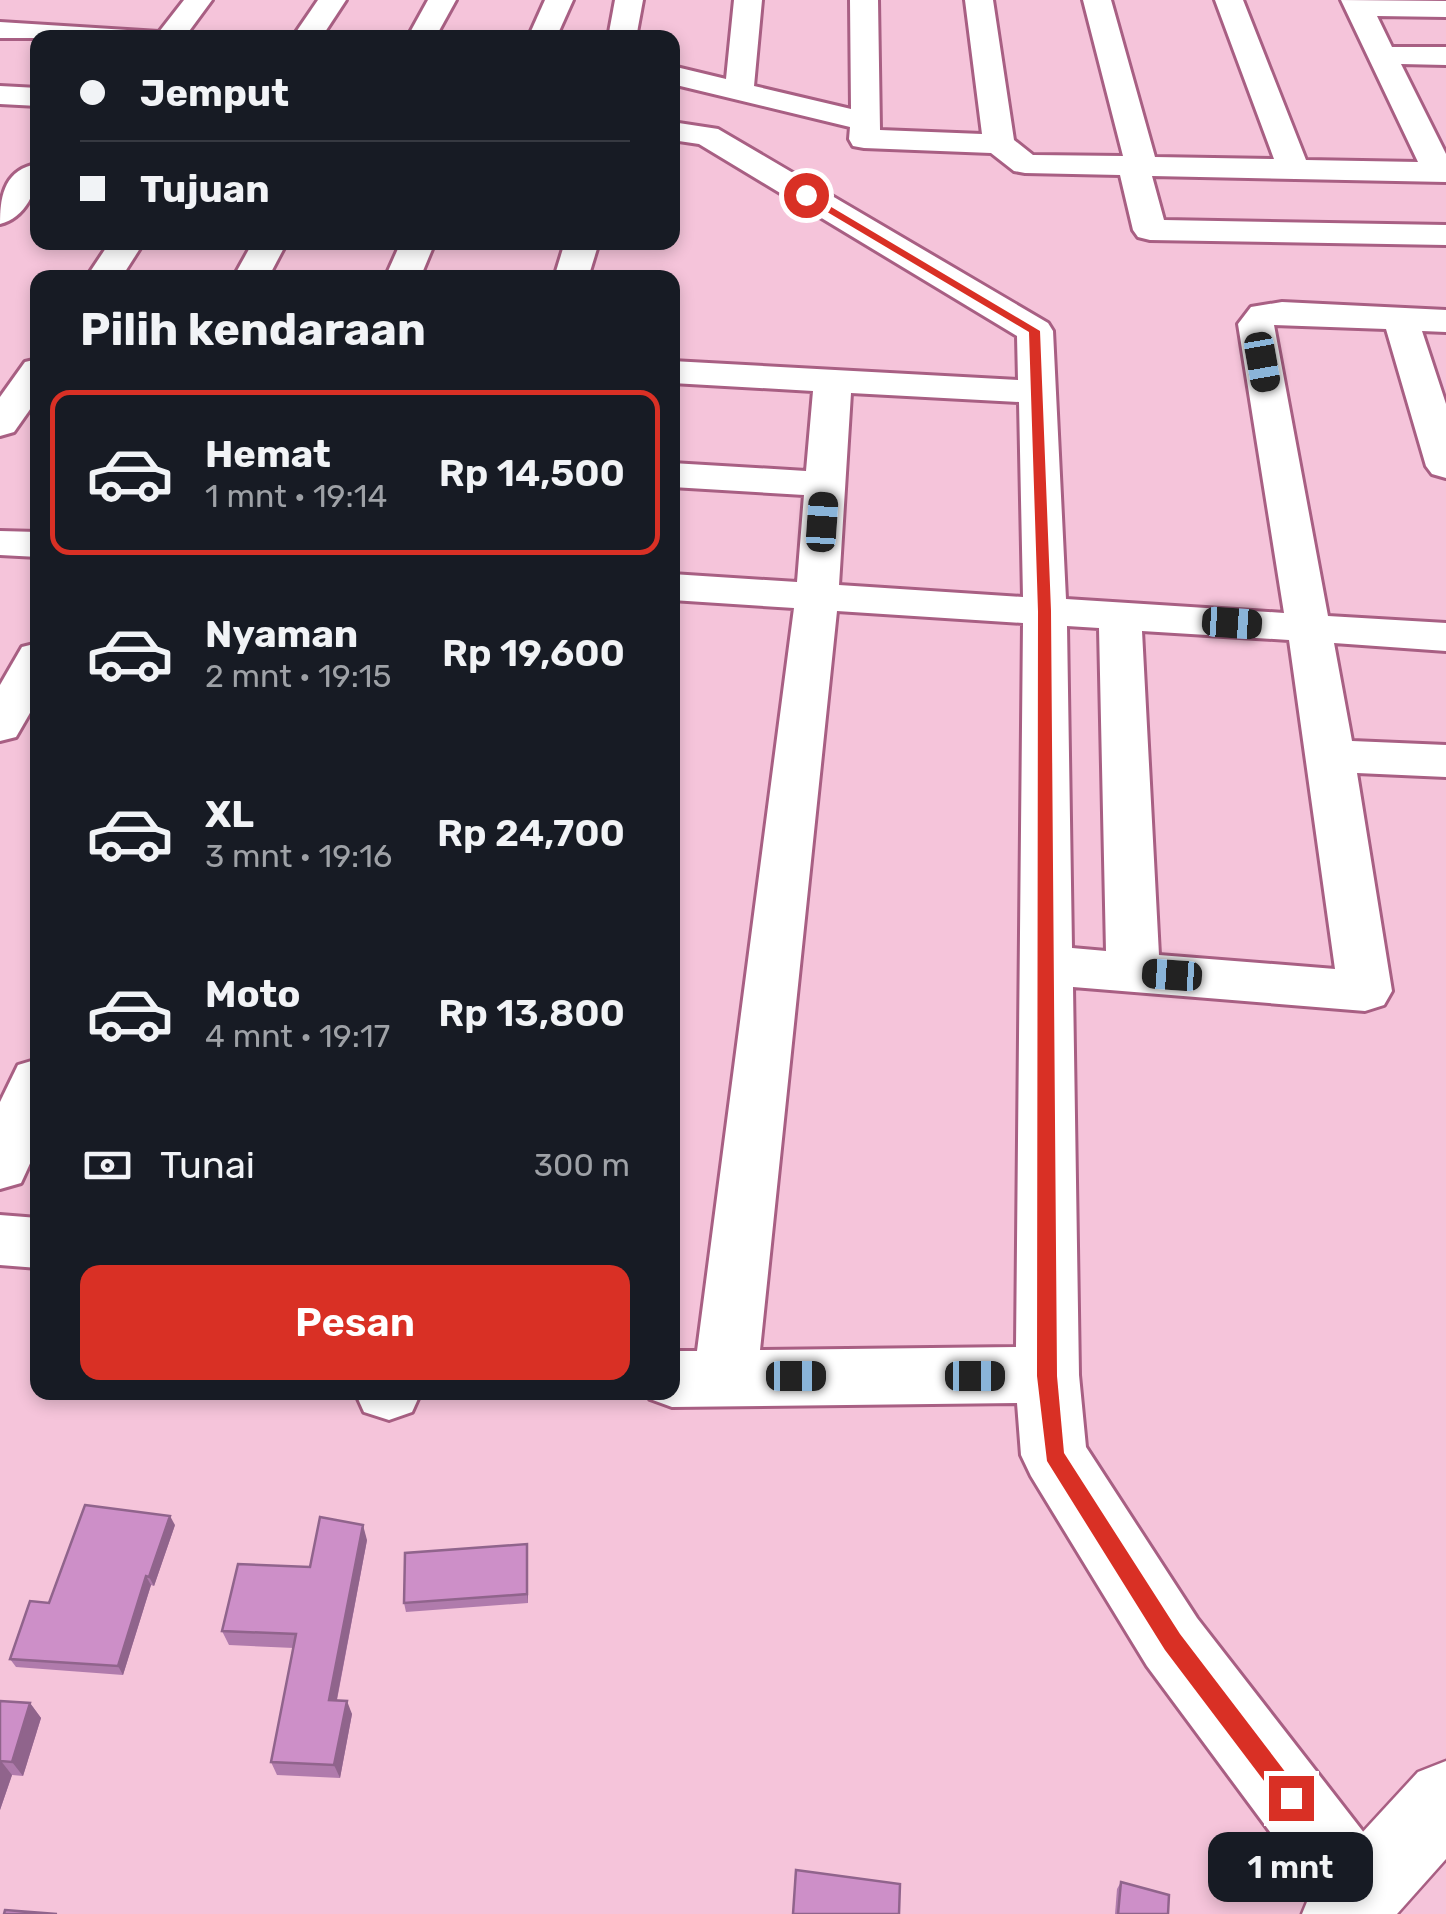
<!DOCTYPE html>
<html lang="id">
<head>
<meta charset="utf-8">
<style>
  :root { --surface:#171b24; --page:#20242c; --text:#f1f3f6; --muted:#9ea1a6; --line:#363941; --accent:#d93025 }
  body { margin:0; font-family:Rubik,sans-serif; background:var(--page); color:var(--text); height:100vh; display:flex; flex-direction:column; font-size:38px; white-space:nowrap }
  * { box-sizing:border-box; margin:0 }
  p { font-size:32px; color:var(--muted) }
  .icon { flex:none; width:55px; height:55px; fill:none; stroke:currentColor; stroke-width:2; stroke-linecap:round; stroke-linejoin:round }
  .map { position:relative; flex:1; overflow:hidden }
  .details { position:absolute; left:30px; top:270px; width:650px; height:1130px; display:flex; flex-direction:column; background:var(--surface); border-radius:20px; box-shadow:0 5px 15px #0003 }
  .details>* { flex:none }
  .top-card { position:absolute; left:30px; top:30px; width:650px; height:220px; border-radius:20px; box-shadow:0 5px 15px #0003; display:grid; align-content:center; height:220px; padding:0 50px; background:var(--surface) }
  .end { position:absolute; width:45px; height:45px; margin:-22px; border:12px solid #d93025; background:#fff; box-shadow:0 0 0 5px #fff }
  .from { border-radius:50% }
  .bubble { position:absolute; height:70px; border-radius:20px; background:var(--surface); box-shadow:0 5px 15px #0003; font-size:32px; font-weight:600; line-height:70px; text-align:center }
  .car { position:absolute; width:30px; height:60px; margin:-30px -15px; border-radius:12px; box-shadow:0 0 8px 2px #0007; background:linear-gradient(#222 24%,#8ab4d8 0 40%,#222 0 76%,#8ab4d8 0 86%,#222 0) }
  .top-card b { display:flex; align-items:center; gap:35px; height:95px; font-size:38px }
  .top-card b+b { border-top:2px solid var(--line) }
  .top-card i { width:25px; height:25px; background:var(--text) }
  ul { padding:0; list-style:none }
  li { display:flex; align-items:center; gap:30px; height:165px; margin:0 20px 15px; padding:0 30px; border:5px solid transparent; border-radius:20px }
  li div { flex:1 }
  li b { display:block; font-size:38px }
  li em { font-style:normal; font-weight:600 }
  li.active { border-color:var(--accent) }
  li>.icon { width:90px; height:90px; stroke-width:1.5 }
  h2 { padding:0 50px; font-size:45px; line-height:120px }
  .pay { display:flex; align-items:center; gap:25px; height:110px; padding:0 50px; font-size:38px }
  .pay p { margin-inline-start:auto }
  .cta { display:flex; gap:20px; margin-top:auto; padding:20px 50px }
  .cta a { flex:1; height:115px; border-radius:20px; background:var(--accent); color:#fff; font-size:40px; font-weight:600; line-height:115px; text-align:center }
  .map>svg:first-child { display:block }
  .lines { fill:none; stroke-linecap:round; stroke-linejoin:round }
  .minor-casing { stroke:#a85f83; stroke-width:6 }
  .tertiary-casing { stroke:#a85f83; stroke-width:5 }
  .minor { fill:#fff; fill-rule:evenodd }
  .tertiary { fill:#fff; fill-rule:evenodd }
  .wall { fill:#b07bac }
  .shaded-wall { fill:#90648c }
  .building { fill:#cd8fc8; stroke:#90648c; stroke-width:2.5 }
  .route { fill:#d93025 }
</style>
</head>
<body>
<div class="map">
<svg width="1446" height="1914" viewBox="0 0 1446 1914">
  <rect width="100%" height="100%" fill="#f5c4da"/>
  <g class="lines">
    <g class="minor-casing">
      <g id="minor">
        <path d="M184,0H212L184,38H0V22L159,32Z"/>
        <path d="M318,0H346L321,38H292Z"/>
        <path d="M428,0H456L435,38H407Z"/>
        <path d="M545,0H573L556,38H528Z"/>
        <path d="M615,0H643L636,38H608Z"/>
        <path d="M734,0H762L754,86L851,109L850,0H878L880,130L982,134L965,0H993L1014,140L1033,155L1123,156L1083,0H1111L1155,157L1274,159L1215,0H1243L1306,160L1418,162L1341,0L1446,1V17L1377,16L1392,47H1446V65L1401,64L1446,154V182L1152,176L1164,220L1446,225V245L1150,240L1138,237L1133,230L1120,175L1025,173L1014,171L991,153L864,148L853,146L849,139L850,127L672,84V66L726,79Z"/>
        <path d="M0,86L38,88V106L0,104Z"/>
        <path d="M672,122L718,129L1048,323L1053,331L1066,599L1284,613L1238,324L1251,307L1282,302L1446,310V332L1422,331L1446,404V478L1432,474L1426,466L1386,329L1274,325L1328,616L1446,623V651L1334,643L1352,741L1446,745V777L1357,773L1392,991L1384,1005L1365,1011L1073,987L1079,1375L1086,1447L1197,1618L1389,1865L1401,1892L1391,1914H1331L1147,1666L1031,1476L1021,1455L1017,1403L672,1407L650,1399L647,1392H672V1351H697L794,608L672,600V574L797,582L804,495L672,487V463L806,471L813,391L672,383V361L1018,380L1017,336L699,144L672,140ZM851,393L1019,402L1023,597L839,585ZM837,611L1023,623L1016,1347L760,1350ZM1067,626L1099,628L1106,951L1072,948ZM1142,631L1289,640L1335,969L1159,955Z"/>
        <path d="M32,165L38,167C38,190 25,218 0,224C0,199 3,173 32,165Z"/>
        <path d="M110,242H144L121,278H86Z"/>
        <path d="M253,242H287L268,278H233Z"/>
        <path d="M401,242H435L420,278H385Z"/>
        <path d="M565,242H599L588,278H554Z"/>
        <path d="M38,359V398L14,432L0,436V397L25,362Z"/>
        <path d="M0,531L38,532V557L0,555Z"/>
        <path d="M38,643V699L16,737L0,741V685L22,647Z"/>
        <path d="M38,1059V1146L21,1183L0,1189V1102L18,1065Z"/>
        <path d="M0,1215L38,1218V1268L0,1265Z"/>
        <path d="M355,1392H421L412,1412L389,1420L364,1412Z"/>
      </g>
    </g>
    <g class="tertiary-casing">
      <path id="tertiary" d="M1446,1761V1859L1397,1914H1302L1314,1885L1418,1772Z"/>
    </g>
    <use href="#minor" class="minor"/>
    <use href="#tertiary" class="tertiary"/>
  </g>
  <g class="wall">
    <path d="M175,1525L154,1586L151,1585L123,1675L16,1667L10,1659L49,1603Z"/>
    <path d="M367,1540L337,1700L352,1714L340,1778L277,1775L271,1762L294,1648L229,1645L222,1631L310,1567Z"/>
    <path d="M528,1553V1603L406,1612L404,1603Z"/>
    <path d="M0,1701L30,1703L41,1718L23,1776L12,1775L0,1810Z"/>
    <path d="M1121,1882L1168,1914H1115L1117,1889Z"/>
  </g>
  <g class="shaded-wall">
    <path d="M170,1516L175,1525L154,1586L149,1577Z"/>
    <path d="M363,1525L367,1540L334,1714L329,1700Z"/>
    <path d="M527,1544L528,1553V1603L527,1594Z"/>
    <path d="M146,1576L151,1585L123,1675L118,1666Z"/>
    <path d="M347,1701L352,1714L340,1778L334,1765Z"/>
    <path d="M30,1703L41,1718L23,1776L12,1762Z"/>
    <path d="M1,1761L12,1775L0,1810V1765Z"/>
  </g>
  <g class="building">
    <path d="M85,1505L170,1516L149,1577L146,1576L118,1666L10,1659L30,1601L49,1603Z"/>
    <path d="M320,1517L363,1525L329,1700L347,1701L334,1765L271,1762L296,1634L222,1631L238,1564L310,1567Z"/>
    <path d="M527,1544V1594L404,1603L405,1553Z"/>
    <path d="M0,1701L30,1703L12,1762L1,1761L0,1765Z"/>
    <path d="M796,1870L900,1884L899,1914H793Z"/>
    <path d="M1121,1882L1169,1895L1168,1914H1118Z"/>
    <path d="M5,1910L57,1914H4Z"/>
  </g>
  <path class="route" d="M806,192L1040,331L1051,611L1057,1376L1064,1453L1180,1634L1299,1790L1303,1798L1299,1806L1291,1810L1283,1806L1165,1650L1047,1461L1037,1376L1038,611L1029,332L802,197Z"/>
</svg>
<i class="end from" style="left:806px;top:195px"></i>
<i class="end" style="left:1291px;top:1798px"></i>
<div class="bubble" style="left:1208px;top:1832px;width:165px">1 mnt</div>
<i class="car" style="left:1262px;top:362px;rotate:170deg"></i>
<i class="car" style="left:822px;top:522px;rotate:4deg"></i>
<i class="car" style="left:1232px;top:623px;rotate:94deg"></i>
<i class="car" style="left:1172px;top:975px;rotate:274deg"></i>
<i class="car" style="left:796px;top:1376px;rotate:90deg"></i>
<i class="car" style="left:975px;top:1376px;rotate:90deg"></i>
<div class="top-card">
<b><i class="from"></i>Jemput</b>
<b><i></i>Tujuan</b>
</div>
<section class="details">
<h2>Pilih kendaraan</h2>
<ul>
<li class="active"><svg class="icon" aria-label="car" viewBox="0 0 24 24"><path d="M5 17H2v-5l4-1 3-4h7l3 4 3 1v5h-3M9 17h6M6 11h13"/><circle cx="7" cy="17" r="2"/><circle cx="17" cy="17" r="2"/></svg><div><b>Hemat</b><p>1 mnt · 19:14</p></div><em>Rp 14,500</em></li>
<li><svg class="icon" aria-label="car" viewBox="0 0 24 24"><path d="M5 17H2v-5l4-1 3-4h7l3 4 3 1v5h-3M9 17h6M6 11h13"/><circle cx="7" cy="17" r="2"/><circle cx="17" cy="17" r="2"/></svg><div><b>Nyaman</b><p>2 mnt · 19:15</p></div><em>Rp 19,600</em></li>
<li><svg class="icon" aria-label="car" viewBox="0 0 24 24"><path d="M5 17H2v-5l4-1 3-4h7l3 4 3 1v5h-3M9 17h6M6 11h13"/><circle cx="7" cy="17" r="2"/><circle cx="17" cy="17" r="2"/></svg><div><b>XL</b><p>3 mnt · 19:16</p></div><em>Rp 24,700</em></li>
<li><svg class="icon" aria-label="car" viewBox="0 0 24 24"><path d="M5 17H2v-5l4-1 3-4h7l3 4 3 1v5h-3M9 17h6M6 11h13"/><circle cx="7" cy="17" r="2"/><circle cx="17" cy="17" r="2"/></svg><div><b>Moto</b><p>4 mnt · 19:17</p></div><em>Rp 13,800</em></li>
</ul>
<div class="pay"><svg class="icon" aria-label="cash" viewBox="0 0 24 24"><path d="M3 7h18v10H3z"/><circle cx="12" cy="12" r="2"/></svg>Tunai<p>300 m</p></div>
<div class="cta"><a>Pesan</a></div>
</section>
</div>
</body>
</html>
